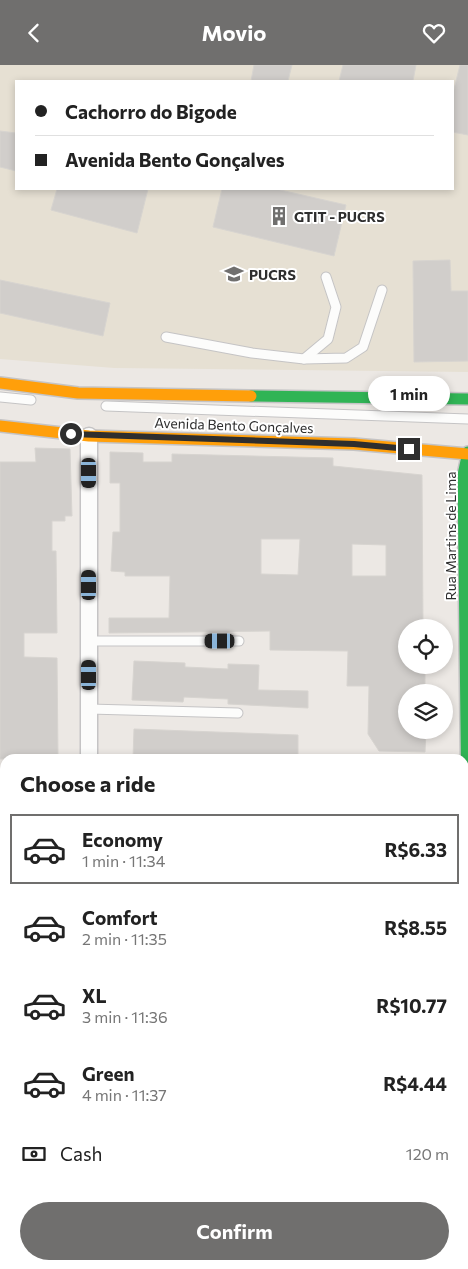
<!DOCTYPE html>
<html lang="en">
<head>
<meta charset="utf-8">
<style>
  :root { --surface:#fff; --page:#f2f2f2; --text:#222; --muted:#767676; --line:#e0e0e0; --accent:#706f6e }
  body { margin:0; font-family:Commissioner,sans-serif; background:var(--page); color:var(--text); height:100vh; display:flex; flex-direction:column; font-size:19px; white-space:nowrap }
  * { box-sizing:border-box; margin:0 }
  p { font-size:16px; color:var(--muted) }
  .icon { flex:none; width:28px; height:28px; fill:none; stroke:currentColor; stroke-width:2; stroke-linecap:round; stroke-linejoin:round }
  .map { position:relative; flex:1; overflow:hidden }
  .side { position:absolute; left:0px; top:689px; width:469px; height:516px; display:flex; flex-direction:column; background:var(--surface); border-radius:15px 15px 0 0; box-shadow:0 2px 8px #0003 }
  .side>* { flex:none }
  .hud { position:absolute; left:15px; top:15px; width:439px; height:110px; border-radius:0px; box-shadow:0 2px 8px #0003; display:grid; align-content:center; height:110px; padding:0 20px; background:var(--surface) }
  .controls { position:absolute; left:398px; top:554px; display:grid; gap:10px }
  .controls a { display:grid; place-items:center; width:55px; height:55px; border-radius:50%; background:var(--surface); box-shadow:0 2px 8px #0003; font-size:25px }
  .end { position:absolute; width:22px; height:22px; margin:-11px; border:6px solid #2e2e2e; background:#fff; box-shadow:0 0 0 2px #fff }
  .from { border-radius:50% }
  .bubble { position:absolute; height:35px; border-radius:18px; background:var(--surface); box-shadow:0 2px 8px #0003; font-size:16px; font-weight:700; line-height:35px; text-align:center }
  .car { position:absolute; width:15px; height:30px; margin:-15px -8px; border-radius:6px; box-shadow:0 0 4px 1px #0007; background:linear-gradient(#222 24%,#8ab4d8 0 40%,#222 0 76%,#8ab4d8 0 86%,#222 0) }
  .hud b { display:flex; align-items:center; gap:18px; height:48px; font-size:19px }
  .hud b+b { border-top:1px solid var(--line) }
  .hud i { width:12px; height:12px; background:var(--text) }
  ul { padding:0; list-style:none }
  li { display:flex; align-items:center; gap:15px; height:70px; margin:0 10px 8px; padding:0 10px; border:2px solid transparent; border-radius:0px }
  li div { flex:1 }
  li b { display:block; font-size:19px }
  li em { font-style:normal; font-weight:700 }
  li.selected { border-color:var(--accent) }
  li>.icon { width:45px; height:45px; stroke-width:1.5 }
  h2 { padding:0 20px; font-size:22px; line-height:60px }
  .pay { display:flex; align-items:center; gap:12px; height:55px; padding:0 20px; font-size:19px }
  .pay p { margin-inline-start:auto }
  .primary-button { display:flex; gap:10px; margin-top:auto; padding:10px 20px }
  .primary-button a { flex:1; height:58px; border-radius:30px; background:var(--accent); color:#fff; font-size:20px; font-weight:700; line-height:58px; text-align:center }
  header { display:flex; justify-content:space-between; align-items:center; height:65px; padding:0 20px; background:var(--accent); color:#fff; font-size:22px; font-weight:700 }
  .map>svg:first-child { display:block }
  .education { fill:#e6e0d3; fill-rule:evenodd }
  .building { fill:#d1cecb; stroke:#d7d4d0; fill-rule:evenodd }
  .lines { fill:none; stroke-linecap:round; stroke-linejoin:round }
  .lane-casing { stroke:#c5c4c5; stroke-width:11 }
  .street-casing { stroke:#c5c4c5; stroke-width:19 }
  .fast-casing { stroke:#c5c4c5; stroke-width:14 }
  .slow-casing { stroke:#c5c4c5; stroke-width:14 }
  .jam-casing { stroke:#c5c4c5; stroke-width:14 }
  .lane { stroke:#fcfcfb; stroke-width:9 }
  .street { stroke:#fcfcfb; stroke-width:16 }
  .fast { stroke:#30b455; stroke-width:11 }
  .slow { stroke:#ff9f0a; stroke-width:11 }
  .jam { stroke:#e5322d; stroke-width:11 }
  .route { stroke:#2e2e2e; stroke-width:6 }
  .labels { text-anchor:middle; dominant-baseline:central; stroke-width:4; stroke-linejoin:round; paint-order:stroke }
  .poi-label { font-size:14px; font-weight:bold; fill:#2e2e2e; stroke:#fff; text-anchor:start }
  .street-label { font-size:14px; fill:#2e2e2e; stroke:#fff }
</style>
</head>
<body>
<header><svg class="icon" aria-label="back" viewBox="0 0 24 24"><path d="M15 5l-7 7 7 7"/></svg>Movio<svg class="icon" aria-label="heart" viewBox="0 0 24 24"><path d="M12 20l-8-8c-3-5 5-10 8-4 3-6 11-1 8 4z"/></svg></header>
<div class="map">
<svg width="468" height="1204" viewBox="0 0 468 1204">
  <rect width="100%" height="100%" fill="#ece8e4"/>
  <path class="education" d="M0,0H468V307L114,303L0,294ZM16,16H452V124H16Z"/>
  <g class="building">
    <path d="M254,0H292L288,16H251Z"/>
    <path d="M343,0H416L413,16H339Z"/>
    <path d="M460,0H468V70L452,67V32Z"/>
    <path d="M0,66L16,68V106L0,102Z"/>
    <path d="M57,124H148L137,168L51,145Z"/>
    <path d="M222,124H276L346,140L334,191L213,162Z"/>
    <path d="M450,195L451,226H468V296L414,297L413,196Z"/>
    <path d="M0,215L110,238L103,271L0,248Z"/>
    <path d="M35,383L70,384L72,451H65V456H52V486H56L57,568H24V592L57,593L58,694H0V397H36Z"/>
    <path d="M110,387L143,388V397H172V389L333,393V401L422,410L423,562H406V600H425V623L423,628H406V665H426L425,687L379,686L368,669L369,621H347L348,586L270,585V566L109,568V553H169L170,511H125V507L111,506L113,467H120V418H110ZM261,474H300L298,510L261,509ZM352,479L386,480V511H352Z"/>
    <path d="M134,596L185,598V602L228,604V599L259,600L258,625L308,626V643L228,639V634L184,632L183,637L132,635Z"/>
    <path d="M134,664L298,670V691H294V694H133Z"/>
  </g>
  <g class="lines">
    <g class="lane-casing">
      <g id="lane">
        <path d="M166,272L252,288L304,294L346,293L363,282L382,225"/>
        <path d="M304,294L328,274L336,242L326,212"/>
        <path d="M0,332L31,335"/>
        <path d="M106,341L468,354"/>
        <path d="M89,576H239"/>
        <path d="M89,644L238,648"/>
      </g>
    </g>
    <g class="street-casing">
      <path id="street" d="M89,371V694"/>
    </g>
    <g class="fast-casing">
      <g id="fast">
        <path d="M251,331L468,334"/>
        <path d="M468,387L463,410L468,824"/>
        <path d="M0,1127L5,1123"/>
      </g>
    </g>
    <g class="slow-casing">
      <g id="slow">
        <path d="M0,318L78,328L251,331"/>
        <path d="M0,361L89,371L354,379L468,389"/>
        <path d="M90,1200V1204"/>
      </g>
    </g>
    <g class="jam-casing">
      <path id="jam" d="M464,1066H468"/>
    </g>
    <use href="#lane" class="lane"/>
    <use href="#street" class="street"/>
    <use href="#fast" class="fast"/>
    <use href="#slow" class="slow"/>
    <use href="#jam" class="jam"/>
  </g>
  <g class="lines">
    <path class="route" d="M71,369L354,379L409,384"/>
  </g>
  <defs>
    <g id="building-bare" transform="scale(1.5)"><path d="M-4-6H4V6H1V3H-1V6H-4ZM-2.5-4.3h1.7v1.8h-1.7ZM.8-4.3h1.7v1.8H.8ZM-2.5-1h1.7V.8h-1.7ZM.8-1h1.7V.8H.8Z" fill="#706f6e" stroke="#fff" stroke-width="2.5" paint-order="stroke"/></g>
    <g id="university-bare" transform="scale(1.5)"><path d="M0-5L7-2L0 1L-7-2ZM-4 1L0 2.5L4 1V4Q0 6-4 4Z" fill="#706f6e" stroke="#fff" stroke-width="2.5" paint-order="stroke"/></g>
  </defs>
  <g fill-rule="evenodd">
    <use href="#building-bare" x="279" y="151"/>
    <use href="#university-bare" x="234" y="209"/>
  </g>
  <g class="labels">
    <g class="poi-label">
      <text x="294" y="151">GTIT - PUCRS</text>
      <text x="249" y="209">PUCRS</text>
    </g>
    <g class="street-label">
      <text transform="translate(234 360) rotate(2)">Avenida Bento Gonçalves</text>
      <text transform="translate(450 471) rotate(-90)">Rua Martins de Lima</text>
    </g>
  </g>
</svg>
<div class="controls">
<a><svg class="icon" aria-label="locate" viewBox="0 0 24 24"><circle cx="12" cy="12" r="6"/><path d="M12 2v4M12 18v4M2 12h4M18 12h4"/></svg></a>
<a><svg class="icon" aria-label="layers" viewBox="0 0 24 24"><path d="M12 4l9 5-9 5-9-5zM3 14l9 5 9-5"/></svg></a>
</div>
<i class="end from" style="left:71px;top:369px"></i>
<i class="end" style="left:409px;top:384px"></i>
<div class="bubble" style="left:368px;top:311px;width:82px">1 min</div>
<i class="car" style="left:89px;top:408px;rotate:180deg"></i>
<i class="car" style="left:89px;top:520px;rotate:0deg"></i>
<i class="car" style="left:220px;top:576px;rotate:270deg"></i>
<i class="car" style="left:89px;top:610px;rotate:0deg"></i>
<div class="hud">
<b><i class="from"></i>Cachorro do Bigode</b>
<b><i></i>Avenida Bento Gonçalves</b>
</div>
<section class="side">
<h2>Choose a ride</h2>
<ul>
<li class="selected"><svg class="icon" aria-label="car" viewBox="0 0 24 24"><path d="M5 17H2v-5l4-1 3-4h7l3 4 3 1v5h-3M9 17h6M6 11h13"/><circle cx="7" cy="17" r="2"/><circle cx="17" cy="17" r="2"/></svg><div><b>Economy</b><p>1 min · 11:34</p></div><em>R$6.33</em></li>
<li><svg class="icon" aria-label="car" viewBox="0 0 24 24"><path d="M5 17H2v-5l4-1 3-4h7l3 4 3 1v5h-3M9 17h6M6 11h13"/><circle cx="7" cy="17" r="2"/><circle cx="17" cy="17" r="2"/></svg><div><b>Comfort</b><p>2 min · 11:35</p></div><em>R$8.55</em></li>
<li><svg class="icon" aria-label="car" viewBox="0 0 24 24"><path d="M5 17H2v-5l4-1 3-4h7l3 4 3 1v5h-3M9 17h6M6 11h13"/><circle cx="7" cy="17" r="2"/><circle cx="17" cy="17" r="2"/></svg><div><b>XL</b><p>3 min · 11:36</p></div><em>R$10.77</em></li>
<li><svg class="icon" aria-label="car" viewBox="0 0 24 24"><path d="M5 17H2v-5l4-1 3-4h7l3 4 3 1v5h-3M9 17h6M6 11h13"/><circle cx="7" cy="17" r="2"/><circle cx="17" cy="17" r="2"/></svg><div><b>Green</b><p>4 min · 11:37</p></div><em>R$4.44</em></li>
</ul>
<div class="pay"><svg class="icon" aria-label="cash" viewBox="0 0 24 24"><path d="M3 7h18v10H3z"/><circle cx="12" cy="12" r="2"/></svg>Cash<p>120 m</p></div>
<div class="primary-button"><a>Confirm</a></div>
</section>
</div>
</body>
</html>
